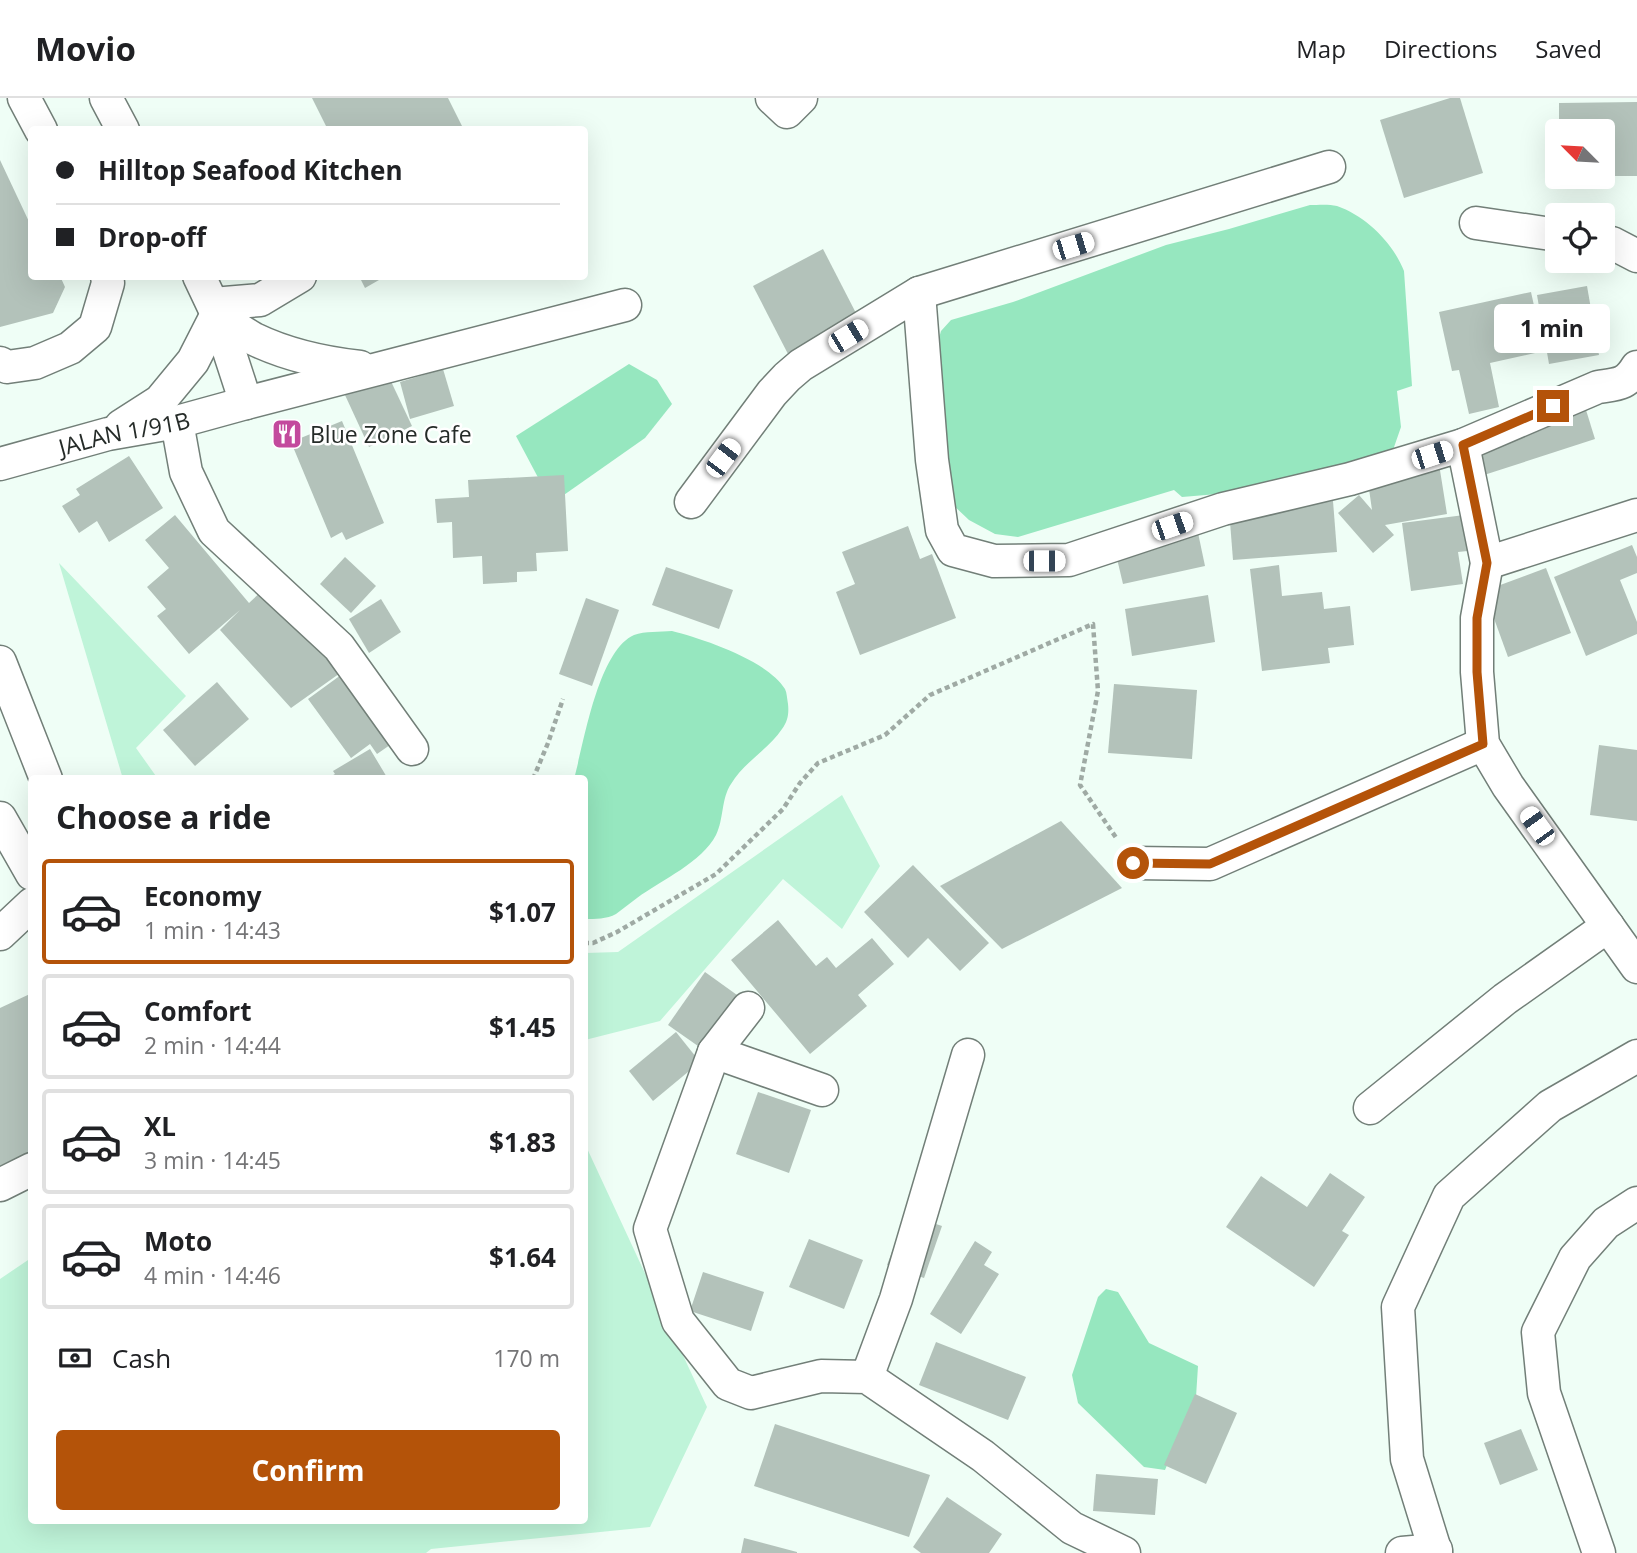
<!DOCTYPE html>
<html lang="en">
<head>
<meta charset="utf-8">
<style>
  :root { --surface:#fff; --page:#f2f2f2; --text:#202124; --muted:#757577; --line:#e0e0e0; --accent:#b45309 }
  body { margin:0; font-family:"Open Sans",sans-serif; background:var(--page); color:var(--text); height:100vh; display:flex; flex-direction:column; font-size:26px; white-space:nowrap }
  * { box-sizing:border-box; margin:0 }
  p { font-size:23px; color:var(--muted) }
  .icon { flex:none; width:38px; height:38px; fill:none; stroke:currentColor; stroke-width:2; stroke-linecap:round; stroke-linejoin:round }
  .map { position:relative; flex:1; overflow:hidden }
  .panel { position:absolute; left:28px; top:677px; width:560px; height:749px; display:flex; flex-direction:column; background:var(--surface); border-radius:7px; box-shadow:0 7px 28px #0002 }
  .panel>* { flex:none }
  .top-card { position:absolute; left:28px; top:28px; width:560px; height:154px; border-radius:7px; box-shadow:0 7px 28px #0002; display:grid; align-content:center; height:154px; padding:0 28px; background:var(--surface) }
  .needle { width:46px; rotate:294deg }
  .buttons { position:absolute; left:1545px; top:21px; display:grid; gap:14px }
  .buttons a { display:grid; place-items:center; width:70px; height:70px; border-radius:7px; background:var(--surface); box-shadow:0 7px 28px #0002; font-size:35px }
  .end { position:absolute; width:32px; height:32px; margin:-16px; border:9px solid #b45309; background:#fff; box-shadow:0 0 0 4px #fff }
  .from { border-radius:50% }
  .bubble { position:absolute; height:49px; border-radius:7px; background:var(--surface); box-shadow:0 7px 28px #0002; font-size:23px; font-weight:700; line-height:49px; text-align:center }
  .car { position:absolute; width:21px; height:42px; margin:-21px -10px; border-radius:9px; box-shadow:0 0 5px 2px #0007; background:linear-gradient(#fff 24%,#345 0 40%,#fff 0 76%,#345 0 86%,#fff 0) }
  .top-card b { display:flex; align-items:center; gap:24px; height:66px; font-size:26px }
  .top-card b+b { border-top:2px solid var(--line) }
  .top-card i { width:18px; height:18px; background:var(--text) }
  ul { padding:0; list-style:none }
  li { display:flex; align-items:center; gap:21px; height:105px; margin:0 14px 10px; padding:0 14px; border:4px solid var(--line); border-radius:7px }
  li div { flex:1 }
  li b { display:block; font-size:26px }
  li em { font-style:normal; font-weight:700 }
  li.on { border-color:var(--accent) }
  li>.icon { width:63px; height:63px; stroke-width:1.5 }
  h2 { padding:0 28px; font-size:32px; line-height:84px }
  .pay { display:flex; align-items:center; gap:18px; height:77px; padding:0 28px; font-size:26px }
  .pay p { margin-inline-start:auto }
  .button { display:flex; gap:14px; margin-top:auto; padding:14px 28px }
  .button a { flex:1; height:80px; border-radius:7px; background:var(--accent); color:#fff; font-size:28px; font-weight:700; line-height:80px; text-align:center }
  header { display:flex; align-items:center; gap:42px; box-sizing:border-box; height:98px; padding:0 35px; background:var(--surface); border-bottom:2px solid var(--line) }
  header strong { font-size:33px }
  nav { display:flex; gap:38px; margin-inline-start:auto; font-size:24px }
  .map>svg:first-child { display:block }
  .green { fill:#bff4d9 }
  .water { fill:#96e7bf }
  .building { fill:#b3c2ba }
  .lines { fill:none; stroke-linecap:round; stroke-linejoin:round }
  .minor-casing { stroke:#727f78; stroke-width:35 }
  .path { stroke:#9faaa4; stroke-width:4.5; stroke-dasharray:5 3.5; stroke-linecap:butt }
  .minor { stroke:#fff; stroke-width:32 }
  .route { stroke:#b45309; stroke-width:9 }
  .labels { text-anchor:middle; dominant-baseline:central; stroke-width:5; stroke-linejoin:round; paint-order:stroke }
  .street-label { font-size:23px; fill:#252b28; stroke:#fff }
  .poi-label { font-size:23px; fill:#252b28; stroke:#fff; text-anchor:start }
</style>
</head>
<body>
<header>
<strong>Movio</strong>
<nav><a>Map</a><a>Directions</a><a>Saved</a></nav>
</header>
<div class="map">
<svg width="1637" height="1455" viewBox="0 0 1637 1455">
  <rect width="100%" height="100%" fill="#effef6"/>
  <g class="green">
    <path d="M59,465L186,598L136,650L158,681H123Z"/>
    <path d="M842,697L880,768L842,831L783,781L660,923L585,942V855L618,854Z"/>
    <path d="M585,1046L707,1309L650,1429L431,1451L426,1455H0V1181L31,1160L32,1423H584Z"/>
  </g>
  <g class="water">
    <path d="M1310,107C1318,107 1329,106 1337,108C1366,118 1393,145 1404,173L1412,288L1397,293L1401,329L1393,352L1265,392L1182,399L1174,392L1018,439L995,436L969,422L951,405L935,254L941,233L951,222L1013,204L1166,147L1229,131Z"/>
    <path d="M629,266L657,282L672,306L645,340L561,399L542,387L516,338Z"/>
    <path d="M672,533C703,541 767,562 785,591C787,595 787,601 788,606C789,615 788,623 782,631C768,652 744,664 731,686C721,701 724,721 716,737C702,764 662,782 637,800C630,805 623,811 616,816C607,821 595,821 585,821L584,681H574C584,645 598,553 634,537C645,533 660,534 672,533Z"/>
    <path d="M1106,1191L1118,1194L1149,1245L1198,1268L1196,1299L1165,1372L1144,1369L1078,1305L1072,1277L1098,1199Z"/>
  </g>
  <g class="building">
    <path d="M312,0H448L464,32H328Z"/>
    <path d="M1450,0H1460L1483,75L1404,100L1380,22Z"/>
    <path d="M1637,4V78H1603V33H1559V5Z"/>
    <path d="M0,62L32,130V178H60L65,189L53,215L0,229Z"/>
    <path d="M823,151L858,219L788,256L753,188Z"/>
    <path d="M359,178H386L365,190Z"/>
    <path d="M1587,188L1599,257L1549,266L1537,197Z"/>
    <path d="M1531,194L1544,253L1490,265L1499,309L1469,316L1459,272L1452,273L1439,214Z"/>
    <path d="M443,271L454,308L410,321L400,284Z"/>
    <path d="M388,277L412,328L369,349L345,297Z"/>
    <path d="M1586,312L1595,341L1484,377L1475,347Z"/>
    <path d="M342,323L384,425L346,442L342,434L331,440L291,344Z"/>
    <path d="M129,358L163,410L109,444L97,423L79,435L62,408L80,397L76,391Z"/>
    <path d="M1439,366L1447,416L1385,427L1394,437L1373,455L1338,415L1359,397L1372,412L1367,377Z"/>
    <path d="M564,377L568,453L536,455L537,473L517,474V484L483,486L482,458L453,460L452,424L437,425L435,401L469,399L468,382Z"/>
    <path d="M1333,403L1337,454L1233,462L1229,411Z"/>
    <path d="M1472,416L1477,452L1458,454L1463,486L1411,493L1402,425Z"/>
    <path d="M175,417L249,505L267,488L343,573L291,610L220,532L240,512L189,556L157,518L166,511L147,489L169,470L145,442Z"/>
    <path d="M908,428L920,461L932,456L956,520L860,557L836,494L855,486L842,454Z"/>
    <path d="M1197,430L1205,468L1123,486L1114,448Z"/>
    <path d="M1632,447L1637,459V475L1620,482L1637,524V536L1586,558L1554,479Z"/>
    <path d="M345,459L376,488L351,515L320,486Z"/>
    <path d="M1279,467L1282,498L1322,494L1324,511L1350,508L1354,547L1328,550L1330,565L1262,573L1250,471Z"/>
    <path d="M666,469L733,492L719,531L652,507Z"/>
    <path d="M1546,470L1571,535L1508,559L1484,493Z"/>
    <path d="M1208,497L1215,544L1132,558L1125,511Z"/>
    <path d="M586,500L619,512L592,588L559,576Z"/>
    <path d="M381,501L401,534L369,555L349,521Z"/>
    <path d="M345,574L400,640L377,656L370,646L351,660L308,601Z"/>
    <path d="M217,584L249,621L195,668L163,632Z"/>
    <path d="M1114,586L1197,592L1192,661L1108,655Z"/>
    <path d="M1599,647L1637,652V723L1590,717Z"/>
    <path d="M370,651L388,681H326L335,676L333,673Z"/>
    <path d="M1061,723L1122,790L1002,851L940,788Z"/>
    <path d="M913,767L989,845L960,873L928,840L908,860L864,814Z"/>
    <path d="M778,822L816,868L827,859L836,870L872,840L894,866L858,897L867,908L810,956L731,862Z"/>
    <path d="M705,874L744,902L708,955L668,927Z"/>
    <path d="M32,895V1061L0,1076V910Z"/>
    <path d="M676,934L700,964L653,1003L629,973Z"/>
    <path d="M758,994L811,1012L789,1075L736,1056Z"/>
    <path d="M1330,1075L1365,1099L1342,1133L1349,1137L1314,1189L1226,1129L1261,1078L1307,1109Z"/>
    <path d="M906,1116L942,1128L924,1180L887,1167Z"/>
    <path d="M809,1141L863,1162L844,1211L789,1189Z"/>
    <path d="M975,1143L992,1154L984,1167L999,1176L961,1236L930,1216Z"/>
    <path d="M703,1174L764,1194L751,1233L690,1213Z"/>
    <path d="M936,1244L1026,1279L1008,1322L919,1287Z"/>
    <path d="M1195,1296L1237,1315L1206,1386L1164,1367Z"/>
    <path d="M775,1326L930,1377L909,1439L754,1388Z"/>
    <path d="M1521,1331L1538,1372L1500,1387L1484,1345Z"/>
    <path d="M1096,1376L1158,1381L1155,1417L1093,1413Z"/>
    <path d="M947,1399L1002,1436L989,1455H921L913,1449Z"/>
    <path d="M744,1440L797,1454V1455H741Z"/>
  </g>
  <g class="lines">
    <g class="minor-casing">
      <g id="minor">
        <path d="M24,0L41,32"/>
        <path d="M106,0L123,32"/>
        <path d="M772,0L787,14L801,0"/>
        <path d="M1476,125L1558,137"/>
        <path d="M1603,143L1612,145L1637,158"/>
        <path d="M199,178L217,216L246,305"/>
        <path d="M919,195L1329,69"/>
        <path d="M213,206L260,202L300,178"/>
        <path d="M0,265L7,269L35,265L70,250L95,229L108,185L107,178"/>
        <path d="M177,324L186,374L214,433L339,549L412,651"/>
        <path d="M121,328L160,303L193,263L217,216C229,224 241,234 254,241C287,257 324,265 360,269"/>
        <path d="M1463,347L1598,289C1618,286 1626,287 1637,269"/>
        <path id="s1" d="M0,366L108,336L177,324L246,305L625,207"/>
        <path d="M691,404L772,295L787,279L801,267L919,195L932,362L942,432L953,452L994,463L1069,462L1223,411L1350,381L1463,347L1487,465L1477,520V574L1483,646L1508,688L1637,869"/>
        <path d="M1487,465L1637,417"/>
        <path d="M0,564L46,681"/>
        <path d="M0,720L32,776"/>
        <path d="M1134,765L1210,766L1483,646"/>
        <path d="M0,836L32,806"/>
        <path d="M748,910L714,954L650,1131L678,1223L728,1286L751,1295L821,1278L867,1279L983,1358L1072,1430L1124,1455"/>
        <path d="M714,954L822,992"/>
        <path d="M1370,1010L1505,901L1608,828"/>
        <path d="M0,1087L32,1071"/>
        <path d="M867,1279L896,1201L968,957"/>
        <path d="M1402,1455L1436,1452"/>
        <path d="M1436,1455L1407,1361L1398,1209L1449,1098L1550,1008L1637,958"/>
        <path d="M1599,1455L1544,1295L1538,1234L1575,1160L1606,1125L1637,1105"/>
      </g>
    </g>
    <g class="path">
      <path d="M533,681L548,645L563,601"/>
      <path d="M584,845H593L617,834L716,776L783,711L800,685L818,665L885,637L930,597L1093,526L1098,593L1080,687L1117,741"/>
    </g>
    <use href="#minor" class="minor"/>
  </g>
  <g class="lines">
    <path class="route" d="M1133,765L1210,766L1483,646L1477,574V520L1487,465L1463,347L1553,308"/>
  </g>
  <defs>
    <g id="restaurant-square" transform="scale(1.575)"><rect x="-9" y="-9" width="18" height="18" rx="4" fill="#c34a9d" stroke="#fff"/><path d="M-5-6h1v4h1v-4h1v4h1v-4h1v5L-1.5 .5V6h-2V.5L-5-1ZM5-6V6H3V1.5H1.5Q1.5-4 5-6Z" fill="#fff"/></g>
  </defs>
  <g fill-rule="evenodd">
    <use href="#restaurant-square" x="287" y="336"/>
  </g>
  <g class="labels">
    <g class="street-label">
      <text stroke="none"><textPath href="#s1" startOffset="128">JALAN 1/91B</textPath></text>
    </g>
    <g class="poi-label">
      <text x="310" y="336">Blue Zone Cafe</text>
    </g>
  </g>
</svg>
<div class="buttons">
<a><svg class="needle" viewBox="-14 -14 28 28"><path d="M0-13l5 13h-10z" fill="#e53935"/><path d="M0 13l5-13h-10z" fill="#757577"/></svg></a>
<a><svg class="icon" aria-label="locate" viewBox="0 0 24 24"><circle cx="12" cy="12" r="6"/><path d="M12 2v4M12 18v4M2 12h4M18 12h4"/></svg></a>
</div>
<i class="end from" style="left:1133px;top:765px"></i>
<i class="end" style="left:1553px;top:308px"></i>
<div class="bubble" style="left:1494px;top:206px;width:116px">1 min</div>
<i class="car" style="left:1073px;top:148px;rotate:73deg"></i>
<i class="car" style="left:848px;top:238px;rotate:59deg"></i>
<i class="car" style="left:1432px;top:357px;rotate:72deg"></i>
<i class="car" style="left:723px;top:360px;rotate:37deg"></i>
<i class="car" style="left:1172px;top:428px;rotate:71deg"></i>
<i class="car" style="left:1044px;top:463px;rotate:90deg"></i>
<i class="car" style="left:1537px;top:728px;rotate:324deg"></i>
<div class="top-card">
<b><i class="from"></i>Hilltop Seafood Kitchen</b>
<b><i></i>Drop-off</b>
</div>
<section class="panel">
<h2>Choose a ride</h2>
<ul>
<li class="on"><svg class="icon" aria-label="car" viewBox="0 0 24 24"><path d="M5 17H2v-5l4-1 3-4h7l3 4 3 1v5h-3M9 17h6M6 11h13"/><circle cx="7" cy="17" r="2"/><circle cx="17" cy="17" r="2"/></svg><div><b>Economy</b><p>1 min · 14:43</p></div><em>$1.07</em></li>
<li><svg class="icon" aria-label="car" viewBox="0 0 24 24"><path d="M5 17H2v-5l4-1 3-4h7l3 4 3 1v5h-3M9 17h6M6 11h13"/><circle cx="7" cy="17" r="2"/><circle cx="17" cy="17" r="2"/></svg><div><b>Comfort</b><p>2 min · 14:44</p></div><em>$1.45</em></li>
<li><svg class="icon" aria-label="car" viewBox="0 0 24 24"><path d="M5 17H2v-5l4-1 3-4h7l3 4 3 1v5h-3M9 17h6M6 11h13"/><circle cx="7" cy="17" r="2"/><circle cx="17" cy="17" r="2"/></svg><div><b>XL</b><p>3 min · 14:45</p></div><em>$1.83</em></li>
<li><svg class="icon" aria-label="car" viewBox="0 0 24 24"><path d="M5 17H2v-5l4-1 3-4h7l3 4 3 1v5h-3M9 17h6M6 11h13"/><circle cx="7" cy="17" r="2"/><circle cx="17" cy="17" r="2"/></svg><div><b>Moto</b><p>4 min · 14:46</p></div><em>$1.64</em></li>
</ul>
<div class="pay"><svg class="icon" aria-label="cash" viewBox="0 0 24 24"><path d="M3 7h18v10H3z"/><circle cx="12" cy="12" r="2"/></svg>Cash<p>170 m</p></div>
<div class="button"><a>Confirm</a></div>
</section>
</div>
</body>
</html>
